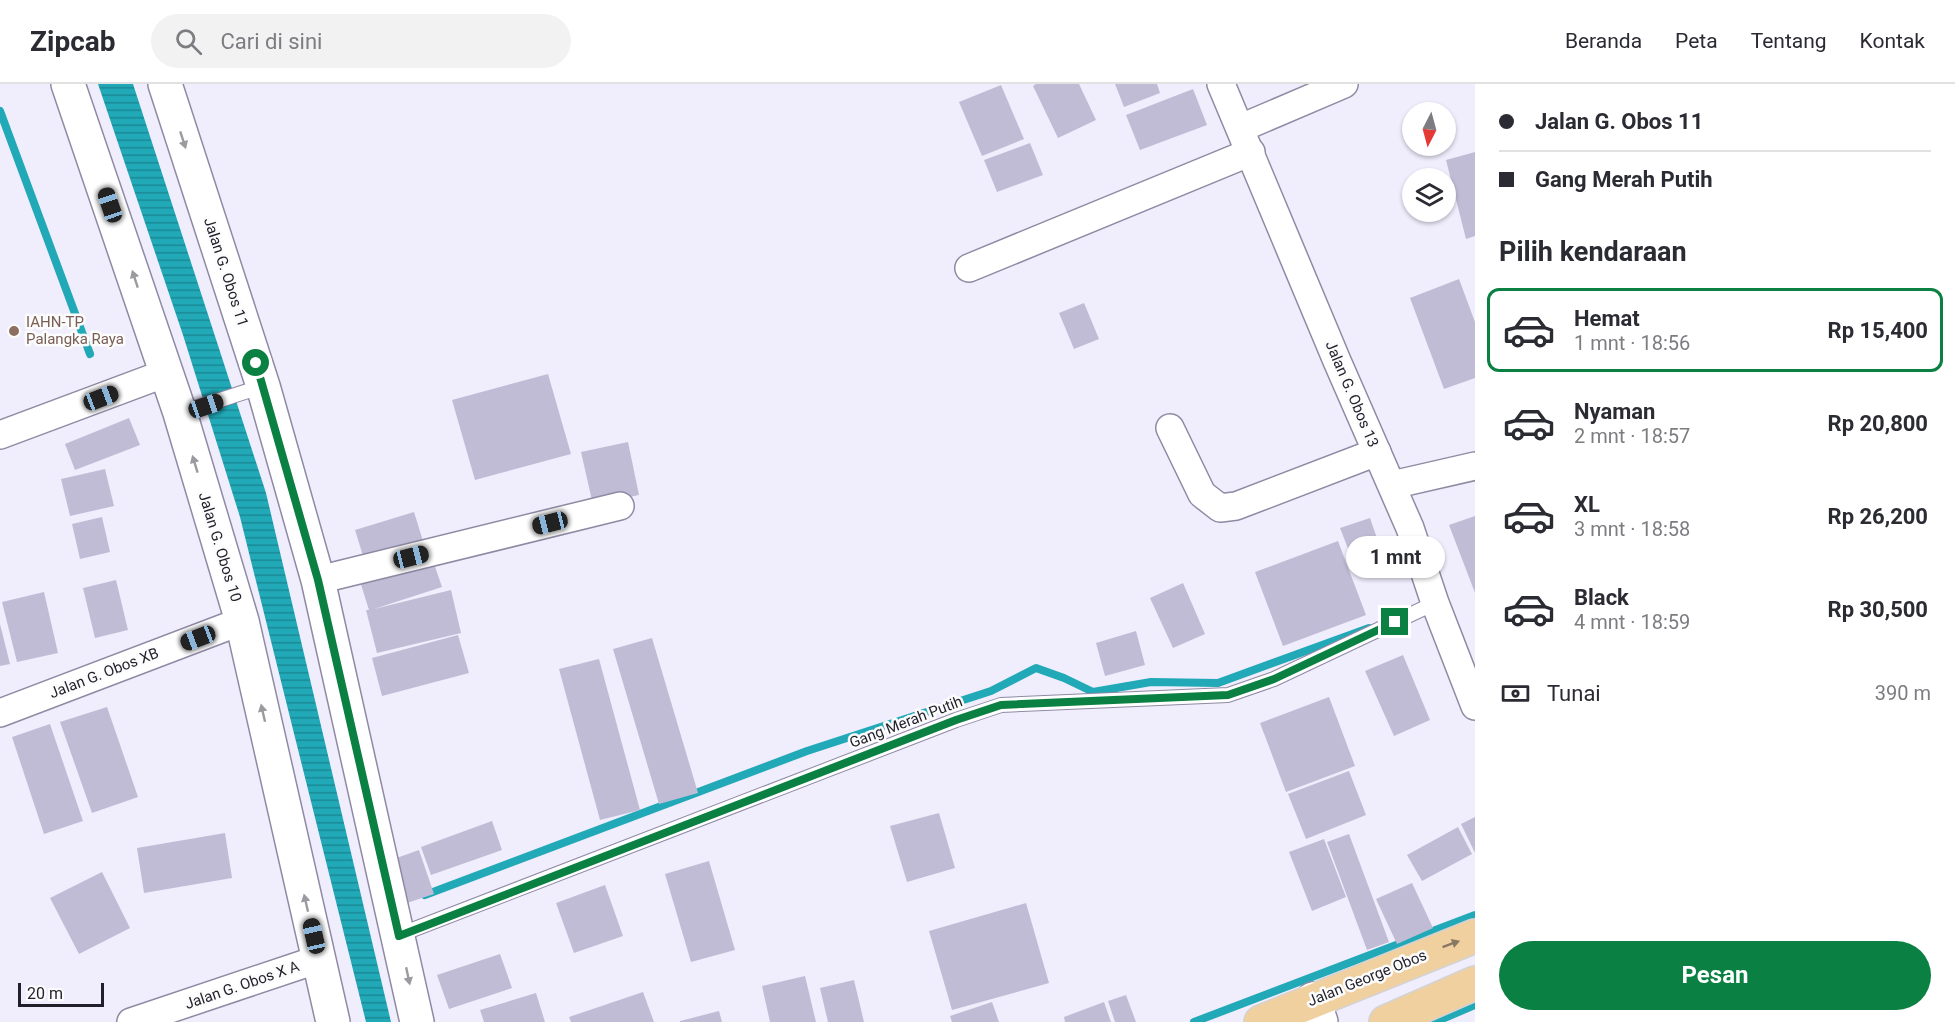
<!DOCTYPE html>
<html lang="id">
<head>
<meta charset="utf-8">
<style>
  :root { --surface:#fff; --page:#f2f2f3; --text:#2b2b33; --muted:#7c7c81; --line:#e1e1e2; --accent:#0b8043 }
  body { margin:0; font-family:Roboto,sans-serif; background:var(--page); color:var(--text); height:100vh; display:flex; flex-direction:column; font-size:22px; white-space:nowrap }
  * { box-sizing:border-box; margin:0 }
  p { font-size:20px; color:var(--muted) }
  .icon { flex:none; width:33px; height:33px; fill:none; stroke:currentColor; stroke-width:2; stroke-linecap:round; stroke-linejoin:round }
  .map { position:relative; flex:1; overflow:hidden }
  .details { display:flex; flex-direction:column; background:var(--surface); width:480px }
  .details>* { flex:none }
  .guide { display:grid; align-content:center; height:132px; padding:0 24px; background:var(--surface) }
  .needle { width:39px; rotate:186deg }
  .tools { position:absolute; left:1402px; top:18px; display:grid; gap:12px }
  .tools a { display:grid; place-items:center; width:54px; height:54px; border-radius:50%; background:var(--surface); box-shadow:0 2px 4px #0004; font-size:30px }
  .scale { position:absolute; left:18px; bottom:15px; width:86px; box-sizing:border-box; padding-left:6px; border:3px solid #211f29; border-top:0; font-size:16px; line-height:21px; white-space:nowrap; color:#211f29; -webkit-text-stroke:4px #fcfcfc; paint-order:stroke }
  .end { position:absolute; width:27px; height:27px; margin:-14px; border:8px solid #0b8043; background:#fff; box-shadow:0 0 0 3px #fff }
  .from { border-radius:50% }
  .bubble { position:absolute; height:42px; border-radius:21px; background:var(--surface); box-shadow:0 2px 4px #0004; font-size:20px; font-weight:700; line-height:42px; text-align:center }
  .car { position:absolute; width:18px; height:36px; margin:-18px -9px; border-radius:8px; box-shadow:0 0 4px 2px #0007; background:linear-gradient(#222 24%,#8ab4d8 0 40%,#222 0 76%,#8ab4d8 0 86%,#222 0) }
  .guide b { display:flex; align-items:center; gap:21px; height:57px; font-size:22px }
  .guide b+b { border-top:2px solid var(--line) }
  .guide i { width:15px; height:15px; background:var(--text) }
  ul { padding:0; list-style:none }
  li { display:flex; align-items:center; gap:18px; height:84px; margin:0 12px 9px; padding:0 12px; border:3px solid transparent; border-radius:12px }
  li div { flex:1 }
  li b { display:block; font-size:22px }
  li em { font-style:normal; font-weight:700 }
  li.active { border-color:var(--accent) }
  li>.icon { width:54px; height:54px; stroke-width:1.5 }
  h2 { padding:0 24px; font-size:27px; line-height:72px }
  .pay { display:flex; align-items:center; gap:15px; height:66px; padding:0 24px; font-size:22px }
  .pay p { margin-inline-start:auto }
  .action { display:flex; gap:12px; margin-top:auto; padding:12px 24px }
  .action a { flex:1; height:69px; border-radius:36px; background:var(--accent); color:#fff; font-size:24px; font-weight:700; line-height:69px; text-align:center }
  header { display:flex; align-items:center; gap:36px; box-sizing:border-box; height:84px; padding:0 30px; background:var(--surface); border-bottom:2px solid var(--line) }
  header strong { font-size:28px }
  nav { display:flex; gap:33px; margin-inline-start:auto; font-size:21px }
  .search { width:420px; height:54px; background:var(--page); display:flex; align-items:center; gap:15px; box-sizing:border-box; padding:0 21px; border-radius:33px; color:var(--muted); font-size:22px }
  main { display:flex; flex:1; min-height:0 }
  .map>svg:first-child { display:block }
  .water { fill:url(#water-rules) }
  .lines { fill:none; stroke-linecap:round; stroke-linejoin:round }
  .stream { stroke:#21a9b7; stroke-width:8 }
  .building { fill:#c1bcd6 }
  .service-casing { stroke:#8f8aa3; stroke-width:16 }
  .minor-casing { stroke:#8f8aa3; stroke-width:30 }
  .tertiary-casing { stroke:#8f8aa3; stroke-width:36 }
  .primary-casing { stroke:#d3d2d4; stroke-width:36 }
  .service { stroke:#fff; stroke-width:14 }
  .minor { stroke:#fff; stroke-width:27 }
  .tertiary { stroke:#fff; stroke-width:33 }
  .primary { stroke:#f1d09f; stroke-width:33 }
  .oneway { fill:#9b9a9f }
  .oneway2 { fill:#897864 }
  .route { stroke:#0b8043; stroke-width:8 }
  .education-dot { fill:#8d6e63; stroke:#fcfcfc; stroke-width:2 }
  .labels { text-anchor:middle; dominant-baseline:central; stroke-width:5; stroke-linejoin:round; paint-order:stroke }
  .street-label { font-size:15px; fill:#211f29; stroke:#fcfcfc }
  .education-label { font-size:15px; fill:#785e54; stroke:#fcfcfc; text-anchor:start }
</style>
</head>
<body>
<header>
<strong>Zipcab</strong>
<div class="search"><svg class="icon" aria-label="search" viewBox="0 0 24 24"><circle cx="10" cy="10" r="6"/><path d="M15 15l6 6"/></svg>Cari di sini</div>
<nav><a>Beranda</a><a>Peta</a><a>Tentang</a><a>Kontak</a></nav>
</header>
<main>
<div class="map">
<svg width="1475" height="938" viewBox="0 0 1475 938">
  <defs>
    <pattern id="water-rules" width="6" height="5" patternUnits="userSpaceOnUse" patternTransform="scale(1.5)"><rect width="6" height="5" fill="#21a9b7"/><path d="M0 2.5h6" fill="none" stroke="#1c8995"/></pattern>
  </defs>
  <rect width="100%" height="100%" fill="#f0edfd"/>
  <path class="water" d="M98,0H133L266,409L391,938H366L240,433L183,251Z"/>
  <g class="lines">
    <g class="stream">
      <path d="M0,27L90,270"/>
      <path d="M425,811L807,667L991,607L1036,584L1064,594L1093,608L1151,598L1218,599L1369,544"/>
      <path d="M1194,938L1475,831"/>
      <path d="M1435,938L1475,921"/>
    </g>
  </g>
  <g class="building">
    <path d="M1036,0H1079L1096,36L1058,54L1033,2Z"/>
    <path d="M1115,0H1157L1160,9L1124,23Z"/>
    <path d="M1001,1L1024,55L982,72L959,18Z"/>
    <path d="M1193,5L1207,41L1140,66L1126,31Z"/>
    <path d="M1030,59L1043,91L997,108L984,76Z"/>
    <path d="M1475,68V152L1466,155L1446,76Z"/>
    <path d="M1459,195L1475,238V294L1444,305L1410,214Z"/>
    <path d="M1084,219L1099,255L1074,265L1059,229Z"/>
    <path d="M548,290L571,370L475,396L452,316Z"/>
    <path d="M129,334L140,361L75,386L65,360Z"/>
    <path d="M628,358L639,411L593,421L581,368Z"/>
    <path d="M105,385L114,422L70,432L61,395Z"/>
    <path d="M414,428L423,457L364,475L355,446Z"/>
    <path d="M1475,432V509L1449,441Z"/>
    <path d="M102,433L110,468L80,475L72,440Z"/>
    <path d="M1370,434L1378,457L1349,467L1340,444Z"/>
    <path d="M1338,457L1366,531L1283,562L1255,488Z"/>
    <path d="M430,468L442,503L374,525L451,506L461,549L377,569L366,526H369L358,491Z"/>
    <path d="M116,496L128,546L95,554L83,504Z"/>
    <path d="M1183,499L1205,550L1173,564L1150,514Z"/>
    <path d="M44,508L58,569L17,578L2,518Z"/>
    <path d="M0,540L10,580L0,582Z"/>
    <path d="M1136,547L1145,581L1105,592L1096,559Z"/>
    <path d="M458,551L469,589L382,612L372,574Z"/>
    <path d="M652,554L698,709L659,720L613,565Z"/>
    <path d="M1403,571L1430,636L1394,652L1365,587Z"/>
    <path d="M599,575L640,726L600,736L559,585Z"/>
    <path d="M1329,613L1355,682L1286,708L1260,639Z"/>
    <path d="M107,623L138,713L92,729L60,638Z"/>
    <path d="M50,640L83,737L44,750L12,653Z"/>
    <path d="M1349,687L1366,731L1306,755L1288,710Z"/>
    <path d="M939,729L955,784L907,798L890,742Z"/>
    <path d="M1475,733V769L1461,740Z"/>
    <path d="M492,737L502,766L431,791L421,763Z"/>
    <path d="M1458,743L1472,770L1422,797L1407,771Z"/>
    <path d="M225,749L232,794L144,809L137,764Z"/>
    <path d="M1349,750L1389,858L1367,866L1327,758Z"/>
    <path d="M1324,755L1346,813L1312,827L1289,768Z"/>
    <path d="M419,766L434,810L407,819L391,776Z"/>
    <path d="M709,777L735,866L691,878L665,790Z"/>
    <path d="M102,788L130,844L79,870L50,814Z"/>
    <path d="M1412,799L1433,844L1397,860L1376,815Z"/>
    <path d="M605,801L623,852L574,869L556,819Z"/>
    <path d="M1026,819L1049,899L952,926L929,847Z"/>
    <path d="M500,870L512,904L449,925L437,891Z"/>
    <path d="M805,892L816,938H770L762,902Z"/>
    <path d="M854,896L864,938H828L820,904Z"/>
    <path d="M643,908L654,938H571L569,933Z"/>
    <path d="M536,909L545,938H484L480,926Z"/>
    <path d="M1126,911L1136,938H1115L1108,917Z"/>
    <path d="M992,918L999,938H952L950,932Z"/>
    <path d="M1104,918L1111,938H1065L1064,933Z"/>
    <path d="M719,927L722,938H680V937Z"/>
  </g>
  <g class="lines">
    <g class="service-casing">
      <g id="service">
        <path d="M180,329L263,302"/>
        <path d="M399,851L956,636L1001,621L1228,611L1274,595L1435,519"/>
      </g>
    </g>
    <g class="minor-casing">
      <g id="minor">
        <path d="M1221,0L1337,277L1410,444L1435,519L1475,622"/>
        <path d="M1241,44L1344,0"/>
        <path d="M969,184L1251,68"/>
        <path d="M1170,344L1202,410L1220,424L1236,422L1377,368"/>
        <path d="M0,351L166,289"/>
        <path d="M1392,401L1475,382"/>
        <path d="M318,496L620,422"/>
        <path d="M0,629L242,537"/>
        <path d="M131,938L319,875"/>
      </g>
    </g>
    <g class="tertiary-casing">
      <g id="tertiary">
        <path d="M68,0L180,329L242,537L333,938"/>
        <path d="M165,0L263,302L318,496L417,938"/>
        <path d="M1313,915L1321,938"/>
      </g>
    </g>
    <g class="primary-casing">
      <g id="primary">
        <path d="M1261,938L1475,852"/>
        <path d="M1386,938L1475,899"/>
      </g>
    </g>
    <use href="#service" class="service"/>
    <use href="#minor" class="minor"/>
    <use href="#tertiary" class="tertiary"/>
    <use href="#primary" class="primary"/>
  </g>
  <defs><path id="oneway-solid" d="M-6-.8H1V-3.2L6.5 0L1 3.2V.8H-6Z" transform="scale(1.5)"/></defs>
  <g class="oneway">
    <use href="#oneway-solid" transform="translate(183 56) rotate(72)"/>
    <use href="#oneway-solid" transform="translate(135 195) rotate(-108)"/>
    <use href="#oneway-solid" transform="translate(195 380) rotate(-107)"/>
    <use href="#oneway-solid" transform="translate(263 629) rotate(-103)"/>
    <use href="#oneway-solid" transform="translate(306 819) rotate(-103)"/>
    <use href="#oneway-solid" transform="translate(408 892) rotate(78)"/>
  </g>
  <use class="oneway2" href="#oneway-solid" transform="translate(1451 860) rotate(-20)"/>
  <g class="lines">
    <path class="route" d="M256,279L318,496L399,852L956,636L1001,621L1228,611L1274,595L1395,538"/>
  </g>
  <circle class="education-dot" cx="14" cy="247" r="6"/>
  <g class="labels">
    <g class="street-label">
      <text transform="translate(226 188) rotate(72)">Jalan G. Obos 11</text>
      <text transform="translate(1352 310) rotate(67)">Jalan G. Obos 13</text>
      <text transform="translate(220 463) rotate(73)">Jalan G. Obos 10</text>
      <text transform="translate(104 589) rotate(-21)">Jalan G. Obos XB</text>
      <text transform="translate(906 638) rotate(-21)">Gang Merah Putih</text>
      <text transform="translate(1367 894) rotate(-22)">Jalan George Obos</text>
      <text transform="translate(242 901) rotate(-19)">Jalan G. Obos X A</text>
    </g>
    <g class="education-label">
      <text x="26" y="238">IAHN-TP<tspan x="26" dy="17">Palangka Raya</tspan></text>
    </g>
  </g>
</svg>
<div class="tools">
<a><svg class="needle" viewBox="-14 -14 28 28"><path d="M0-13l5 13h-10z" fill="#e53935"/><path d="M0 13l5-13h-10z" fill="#7c7c81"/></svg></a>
<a><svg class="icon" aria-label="layers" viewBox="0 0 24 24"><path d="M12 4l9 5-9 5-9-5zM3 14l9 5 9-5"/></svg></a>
</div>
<div class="scale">20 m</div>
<i class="end from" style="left:256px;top:279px"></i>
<i class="end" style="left:1395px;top:538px"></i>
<div class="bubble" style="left:1346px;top:452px;width:99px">1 mnt</div>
<i class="car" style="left:110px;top:121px;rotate:341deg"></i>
<i class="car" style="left:101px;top:314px;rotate:69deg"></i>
<i class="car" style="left:206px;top:322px;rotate:71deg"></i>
<i class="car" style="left:550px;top:439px;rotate:256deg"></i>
<i class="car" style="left:411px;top:473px;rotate:76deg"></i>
<i class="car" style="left:198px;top:554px;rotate:249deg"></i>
<i class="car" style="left:314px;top:852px;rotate:347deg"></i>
</div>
<section class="details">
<div class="guide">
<b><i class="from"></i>Jalan G. Obos 11</b>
<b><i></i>Gang Merah Putih</b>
</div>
<h2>Pilih kendaraan</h2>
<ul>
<li class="active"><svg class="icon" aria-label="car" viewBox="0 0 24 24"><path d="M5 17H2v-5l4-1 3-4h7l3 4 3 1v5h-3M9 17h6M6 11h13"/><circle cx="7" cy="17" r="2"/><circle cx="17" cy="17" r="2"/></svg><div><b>Hemat</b><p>1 mnt · 18:56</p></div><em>Rp 15,400</em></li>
<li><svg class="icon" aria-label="car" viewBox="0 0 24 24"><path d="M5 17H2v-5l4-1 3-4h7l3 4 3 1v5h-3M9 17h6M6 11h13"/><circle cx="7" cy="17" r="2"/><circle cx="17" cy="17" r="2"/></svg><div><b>Nyaman</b><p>2 mnt · 18:57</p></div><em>Rp 20,800</em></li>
<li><svg class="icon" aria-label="car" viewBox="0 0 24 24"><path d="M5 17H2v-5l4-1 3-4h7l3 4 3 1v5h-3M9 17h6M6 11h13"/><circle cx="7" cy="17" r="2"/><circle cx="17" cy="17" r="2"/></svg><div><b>XL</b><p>3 mnt · 18:58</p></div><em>Rp 26,200</em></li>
<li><svg class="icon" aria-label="car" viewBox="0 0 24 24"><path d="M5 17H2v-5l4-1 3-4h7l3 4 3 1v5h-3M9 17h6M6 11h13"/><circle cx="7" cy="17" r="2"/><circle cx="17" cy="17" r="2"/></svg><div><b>Black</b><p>4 mnt · 18:59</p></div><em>Rp 30,500</em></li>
</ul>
<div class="pay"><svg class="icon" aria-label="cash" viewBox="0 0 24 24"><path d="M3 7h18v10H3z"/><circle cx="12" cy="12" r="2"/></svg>Tunai<p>390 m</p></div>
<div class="action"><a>Pesan</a></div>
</section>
</main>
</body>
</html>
